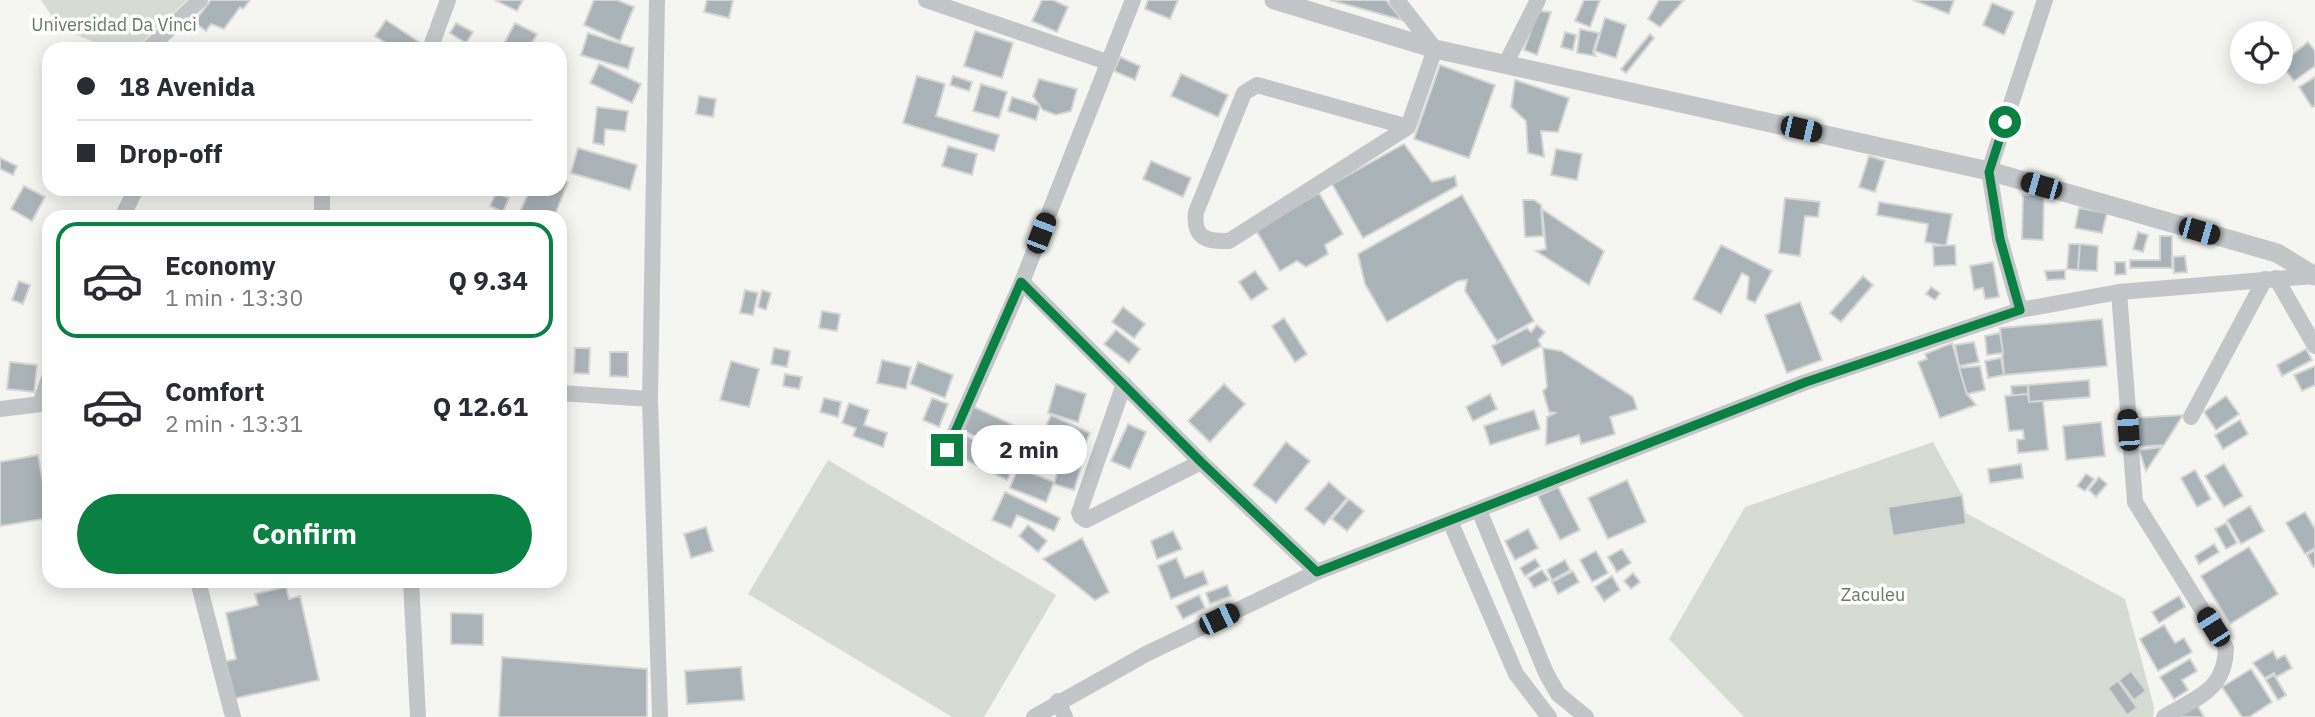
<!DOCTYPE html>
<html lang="en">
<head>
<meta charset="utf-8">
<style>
  :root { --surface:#fff; --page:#f7f7f7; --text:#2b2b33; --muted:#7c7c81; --line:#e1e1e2; --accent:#0b8043 }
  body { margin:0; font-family:"IBM Plex Sans",sans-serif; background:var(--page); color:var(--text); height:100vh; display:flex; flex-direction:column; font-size:26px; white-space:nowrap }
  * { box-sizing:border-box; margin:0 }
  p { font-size:23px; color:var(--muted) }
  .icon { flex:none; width:38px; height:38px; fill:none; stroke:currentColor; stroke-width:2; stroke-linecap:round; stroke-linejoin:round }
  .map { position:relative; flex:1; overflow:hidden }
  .side { position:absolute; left:42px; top:210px; width:525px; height:378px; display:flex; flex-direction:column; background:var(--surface); border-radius:21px; box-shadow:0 4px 18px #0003 }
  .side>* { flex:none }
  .top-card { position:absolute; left:42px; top:42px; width:525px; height:154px; border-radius:21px; box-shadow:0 4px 18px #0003; display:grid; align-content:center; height:154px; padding:0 35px; background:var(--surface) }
  .fabs { position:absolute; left:2230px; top:21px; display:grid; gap:14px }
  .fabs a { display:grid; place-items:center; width:63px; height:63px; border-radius:50%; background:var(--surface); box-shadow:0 4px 18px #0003; font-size:35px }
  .end { position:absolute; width:32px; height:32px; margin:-16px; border:9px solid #0b8043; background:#fff; box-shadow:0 0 0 4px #fff }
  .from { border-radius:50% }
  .bubble { position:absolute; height:49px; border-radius:24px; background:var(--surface); box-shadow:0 4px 18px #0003; font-size:23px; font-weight:700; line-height:49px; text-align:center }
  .car { position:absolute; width:21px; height:42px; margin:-21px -10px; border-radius:9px; box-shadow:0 0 5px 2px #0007; background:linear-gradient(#222 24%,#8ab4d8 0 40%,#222 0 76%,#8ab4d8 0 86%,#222 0) }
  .top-card b { display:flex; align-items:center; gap:24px; height:66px; font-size:26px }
  .top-card b+b { border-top:2px solid var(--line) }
  .top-card i { width:18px; height:18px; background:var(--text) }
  ul { padding:12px 0 0; list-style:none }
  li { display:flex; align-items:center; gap:21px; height:116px; margin:0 14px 10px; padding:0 21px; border:4px solid transparent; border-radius:21px }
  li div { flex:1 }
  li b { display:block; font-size:26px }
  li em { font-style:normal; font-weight:700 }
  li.on { border-color:var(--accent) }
  li>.icon { width:63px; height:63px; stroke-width:1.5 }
  .action { display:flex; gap:14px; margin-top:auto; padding:14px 35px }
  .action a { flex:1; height:80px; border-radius:42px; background:var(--accent); color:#fff; font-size:28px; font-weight:700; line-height:80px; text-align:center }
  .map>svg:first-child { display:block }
  .green { fill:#d6dcd2 }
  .building { fill:#aab3b8; stroke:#d6d6d4; stroke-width:2 }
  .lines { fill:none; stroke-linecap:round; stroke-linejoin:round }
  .minor { stroke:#c2c6c9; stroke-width:16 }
  .tertiary { stroke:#c2c6c9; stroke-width:19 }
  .route { stroke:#0b8043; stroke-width:9 }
  .labels { text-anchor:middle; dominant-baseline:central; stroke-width:7; stroke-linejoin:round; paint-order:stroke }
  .park-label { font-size:18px; fill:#667a62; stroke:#fff }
</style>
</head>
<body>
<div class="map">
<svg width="2315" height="717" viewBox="0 0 2315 717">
  <rect width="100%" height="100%" fill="#f5f5f1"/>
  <g class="green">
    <path d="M41,0H187L135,49H110L60,28Z"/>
    <path d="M1933,442L1962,495L1966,513L2125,599L2154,707L2153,717H1744L1669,639L1745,507Z"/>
    <path d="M828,460L1056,595L984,717H952L748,594Z"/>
  </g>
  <g class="building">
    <path d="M211,0H250L243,9L240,7L224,29L211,24L206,31L194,22Z"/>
    <path d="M495,0H523L517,11Z"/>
    <path d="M594,0H617L634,7L620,41L584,25Z"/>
    <path d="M707,0H733L729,18L704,12Z"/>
    <path d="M1042,0H1053L1068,7L1057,32L1032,21Z"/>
    <path d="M1148,0H1178L1170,19L1145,9Z"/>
    <path d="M1330,0H1386L1402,20Z"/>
    <path d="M1584,0H1600L1590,27L1575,21Z"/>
    <path d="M1659,0H1684L1660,27L1648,19Z"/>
    <path d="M1913,0H1954L1949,14Z"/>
    <path d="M1992,3L2014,12L2004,35L1983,25Z"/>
    <path d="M1538,11L1551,12L1537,55L1524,50Z"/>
    <path d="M1605,18L1626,25L1616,58L1595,51Z"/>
    <path d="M386,20L419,42L414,49H395L375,36Z"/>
    <path d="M456,23L473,32L466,43L450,33Z"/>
    <path d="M515,23L537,34L529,49H501Z"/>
    <path d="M1580,29L1599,33L1593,52L1596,56L1577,53Z"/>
    <path d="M975,31L1013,43L1002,78L964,66Z"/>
    <path d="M1565,32L1576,35L1573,50L1561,47Z"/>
    <path d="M588,33L634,48L628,69L581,55Z"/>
    <path d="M1650,34L1654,38L1626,73L1621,69Z"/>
    <path d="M2308,42L2315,51V66L2294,81L2280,63V53L2288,48L2293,54Z"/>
    <path d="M1120,57L1140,66L1135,80L1114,71Z"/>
    <path d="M599,64L641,84L632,103L590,83Z"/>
    <path d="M1440,65L1495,85L1469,158L1414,139Z"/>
    <path d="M1181,74L1228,95L1218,117L1171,96Z"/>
    <path d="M917,76L945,84L936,116L999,135L994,151L903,123Z"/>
    <path d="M953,76L972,82L969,91L950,85Z"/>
    <path d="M2315,77V106L2312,107L2299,87Z"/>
    <path d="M1039,79L1077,89L1071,111L1056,115L1043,110L1033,96Z"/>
    <path d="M1515,80L1569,98L1558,132L1541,131L1544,157L1528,153L1526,121L1511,107Z"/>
    <path d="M981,84L1007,92L999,118L973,111Z"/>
    <path d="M699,96L716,99L713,117L696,114Z"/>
    <path d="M1012,97L1040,106L1036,120L1008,111Z"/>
    <path d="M597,107L628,111L625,131L605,129L604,145L593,143Z"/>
    <path d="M1404,144L1432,182L1455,176L1457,186L1363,238L1332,184Z"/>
    <path d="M948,146L977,154L972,175L942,166Z"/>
    <path d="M578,148L637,165L630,190L571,173Z"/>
    <path d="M1556,149L1582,154L1577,180L1551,175Z"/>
    <path d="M1869,156L1885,161L1875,192L1859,187Z"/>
    <path d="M0,158L17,166L13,175L0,169Z"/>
    <path d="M1151,161L1191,178L1183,197L1143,179Z"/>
    <path d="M560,179L568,182L554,217H518L530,189H560Z"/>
    <path d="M24,186L45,197L32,221L11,209Z"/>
    <path d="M496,193L509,198L503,212L490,206Z"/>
    <path d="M1319,193L1343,234L1325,245L1328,254L1306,267L1297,261L1280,271L1256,230Z"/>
    <path d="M1462,195L1534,321L1497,341L1465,291L1467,280L1458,281L1387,322L1365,284L1358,254Z"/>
    <path d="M2023,195H2044L2043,240L2022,239Z"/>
    <path d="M1785,198L1820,202L1818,217L1805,216L1800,256L1779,253Z"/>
    <path d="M1523,200H1534L1541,205L1543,236L1525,237Z"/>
    <path d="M1879,202L1952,214L1946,246L1925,242L1928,224L1877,215Z"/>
    <path d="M2079,208L2107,213L2102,233L2075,228Z"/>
    <path d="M1542,209L1604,251L1589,285L1536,251L1546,249Z"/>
    <path d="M2138,232L2148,235L2143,252L2133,249Z"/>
    <path d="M2160,236H2172V268H2130V260H2160Z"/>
    <path d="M2069,244H2080L2078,270L2067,269Z"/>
    <path d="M2080,244L2098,246L2097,271L2078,270Z"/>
    <path d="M1721,245L1772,271L1755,303L1747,299L1749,277L1742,273L1721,314L1693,299Z"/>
    <path d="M1955,245L1956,265L1934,266L1933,246Z"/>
    <path d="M2185,256L2187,272L2174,273L2173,257Z"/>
    <path d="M1993,262L1999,297L1985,299L1983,288L1974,290L1970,266Z"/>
    <path d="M2115,262H2125L2126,274L2115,275Z"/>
    <path d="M2065,270V279L2047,280L2045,271Z"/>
    <path d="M1255,271L1268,289L1251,300L1239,282Z"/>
    <path d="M1863,276L1873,285L1841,322L1830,313Z"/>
    <path d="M19,281L30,285L23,304L12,300Z"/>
    <path d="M1931,287L1940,293L1935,300L1926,294Z"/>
    <path d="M745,290L758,293L753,315L740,313Z"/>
    <path d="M762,290L771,293L766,310L758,307Z"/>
    <path d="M1800,302L1822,360L1787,373L1765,315Z"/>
    <path d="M1123,307L1145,324L1134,338L1112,322Z"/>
    <path d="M822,311L840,314L837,331L819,328Z"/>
    <path d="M1284,318L1307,354L1295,362L1272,326Z"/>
    <path d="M2102,319L2107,366L2004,375L2000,328Z"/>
    <path d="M1537,325L1545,332L1538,340L1541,346L1502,366L1492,346L1527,328L1531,332Z"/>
    <path d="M1116,330L1140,349L1129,363L1104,344Z"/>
    <path d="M2000,333L2003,353L1987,355L1985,336Z"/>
    <path d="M1974,342L1979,362L1959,366L1955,345Z"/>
    <path d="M1952,343L1967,394L1976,405L1940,418L1918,362L1927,359L1925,354Z"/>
    <path d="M575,348H590L589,374L574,373Z"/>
    <path d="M774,348L790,351L787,367L771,364Z"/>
    <path d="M1543,348L1561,351L1633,397L1637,409L1610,417L1615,434L1581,444L1579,435L1546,445L1547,417L1555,413L1549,412L1543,391L1547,387Z"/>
    <path d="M2306,349L2312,360L2282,376L2277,365Z"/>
    <path d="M610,352H628V377L610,376Z"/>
    <path d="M2001,358L2004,375L1988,378L1985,361Z"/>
    <path d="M882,360L911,367L906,389L877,383Z"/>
    <path d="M731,361L759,369L749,407L720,400Z"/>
    <path d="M10,362L37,365L34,392L7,389Z"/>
    <path d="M918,362L953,375L945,398L910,384Z"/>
    <path d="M1980,366L1985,390L1967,394L1959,368Z"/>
    <path d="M2315,366V385L2302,391L2294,375Z"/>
    <path d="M785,374L802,377L799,389L783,386Z"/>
    <path d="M2089,380L2090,397L2029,402L2028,385Z"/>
    <path d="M1056,384L1086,394L1078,422L1048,413Z"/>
    <path d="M1224,384L1245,404L1210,442L1188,421Z"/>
    <path d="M2028,385V394L2012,396L2011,386Z"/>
    <path d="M1490,394L1497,409L1473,421L1466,407Z"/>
    <path d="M2028,394L2029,402L2043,401L2048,450L2018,453L2017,440L2024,439L2023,430L2009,431L2005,396Z"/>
    <path d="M2226,396L2239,414L2216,430L2204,412Z"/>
    <path d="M824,398L841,402L838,417L820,412Z"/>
    <path d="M932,398L948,404L939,427L923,420Z"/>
    <path d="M849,403L869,410L864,425L887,433L883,447L853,436L856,428L842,423Z"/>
    <path d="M972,406L1030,433L1020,456L961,430Z"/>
    <path d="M1534,410L1540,429L1490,445L1484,426Z"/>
    <path d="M1051,415L1090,433L1078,460L1039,442Z"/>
    <path d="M2183,415L2164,445L2139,447L2134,418Z"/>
    <path d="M2240,420L2248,434L2223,449L2215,435Z"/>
    <path d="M2101,422L2105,456L2066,460L2063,426Z"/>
    <path d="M1128,424L1146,432L1130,469L1111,461Z"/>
    <path d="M962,434L1017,460L1007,480L953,454Z"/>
    <path d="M1286,442L1310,461L1276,503L1253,485Z"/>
    <path d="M2162,447L2146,471L2139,450Z"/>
    <path d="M38,455L49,518L0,526V462Z"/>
    <path d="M1061,460L1081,466L1074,490L1054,484Z"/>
    <path d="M2021,464L2023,478L1990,483L1988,469Z"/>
    <path d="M2224,464L2243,496L2224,507L2205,476Z"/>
    <path d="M1018,468L1054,482L1046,502L1010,488Z"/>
    <path d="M2195,470L2211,499L2197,507L2181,478Z"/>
    <path d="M2086,474L2094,479L2085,491L2077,486Z"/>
    <path d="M2099,477L2107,484L2096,497L2089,490Z"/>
    <path d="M1627,480L1646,522L1608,539L1588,498Z"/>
    <path d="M1329,482L1347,498L1324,525L1305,509Z"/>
    <path d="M1558,487L1580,530L1560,540L1538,496Z"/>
    <path d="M1005,492L1060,518L1054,531L1017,515L1011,528L992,520Z"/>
    <path d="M1962,495L1966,524L1893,536L1888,507Z"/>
    <path d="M1349,499L1364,511L1347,531L1332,519Z"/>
    <path d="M2250,506L2264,531L2241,544L2227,520Z"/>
    <path d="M2305,512L2315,529V548L2305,554L2286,523Z"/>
    <path d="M2226,523L2237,543L2226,549L2215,529Z"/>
    <path d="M1028,525L1047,541L1038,552L1019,536Z"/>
    <path d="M706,527L713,551L691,558L684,534Z"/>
    <path d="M1528,529L1538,548L1515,560L1505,541Z"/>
    <path d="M1173,531L1182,549L1157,559L1151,541Z"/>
    <path d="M1082,538L1109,592L1095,600L1043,559Z"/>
    <path d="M2214,544L2219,552L2199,564L2195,556Z"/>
    <path d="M2249,547L2278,594L2230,624L2201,576Z"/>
    <path d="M1622,549L1631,563L1617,572L1608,557Z"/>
    <path d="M2315,550V566L2313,567L2307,555Z"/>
    <path d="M1596,551L1608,573L1592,582L1580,560Z"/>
    <path d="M1176,558L1185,578L1203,571L1208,584L1171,599L1158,566Z"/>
    <path d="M1535,559L1540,566L1525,576L1520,568Z"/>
    <path d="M1565,560L1570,570L1552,580L1547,570Z"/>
    <path d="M1542,570L1549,580L1534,588L1528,578Z"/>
    <path d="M1573,571L1579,582L1558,594L1552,582Z"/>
    <path d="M1633,573L1640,582L1631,589L1624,581Z"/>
    <path d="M1612,576L1620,590L1604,601L1595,587Z"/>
    <path d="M1227,585L1231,596L1210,604L1206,593Z"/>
    <path d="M286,587L289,599L300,596L319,680L232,699L223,662L236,659L226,613L258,605L255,594Z"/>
    <path d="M1199,595L1205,608L1183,619L1176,606Z"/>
    <path d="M2179,596L2185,607L2159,623L2152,612Z"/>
    <path d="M451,613L483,614V645L451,644Z"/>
    <path d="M2164,625L2175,643L2184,638L2192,652L2158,671L2140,639Z"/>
    <path d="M2273,651L2277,659L2285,655L2292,668L2276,677L2274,673L2265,678L2253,663Z"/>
    <path d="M502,657L647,669V717H499Z"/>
    <path d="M2190,659L2197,671L2182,680L2188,690L2174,699L2160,677Z"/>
    <path d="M741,667L744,700L687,704L685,671Z"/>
    <path d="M2251,669L2272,702L2249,717H2242L2222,687Z"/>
    <path d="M2131,671L2146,691L2134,700L2119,680Z"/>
    <path d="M2274,675L2286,695L2278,700L2266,680Z"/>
    <path d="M2118,681L2137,708L2127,715L2108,688Z"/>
    <path d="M2196,703L2204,717H2172Z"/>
  </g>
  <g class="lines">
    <g class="minor">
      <path d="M657,0L650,399L660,717"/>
      <path d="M926,0L1107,62"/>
      <path d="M1397,0L1435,49L1408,127L1229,241C1205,242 1193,237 1196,212L1244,93L1257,85L1408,127"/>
      <path d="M148,49L200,0"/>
      <path d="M430,49L448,0"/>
      <path d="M1506,63L1538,0"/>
      <path d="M322,197V217"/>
      <path d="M122,217L136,189"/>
      <path d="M2276,278L2315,346"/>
      <path d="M1022,282L1201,462L1317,572"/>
      <path d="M2119,292L2135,502L2226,648C2225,691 2197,697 2164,717"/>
      <path d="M2020,310L2000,239L1989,171L2045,0"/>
      <path d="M1124,384L1079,513L1081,517L1086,520L1201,462"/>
      <path d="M560,393L650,399"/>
      <path d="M40,404L49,378"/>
      <path d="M0,409L49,403"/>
      <path d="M2191,417L2265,279"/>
      <path d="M947,450L1022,282L1133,0"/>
      <path d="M1479,510L1546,673L1558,694L1586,717"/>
      <path d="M1450,521L1516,674L1549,717"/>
      <path d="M198,581L233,717"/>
      <path d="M411,581L418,717"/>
      <path d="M1058,701L1065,717"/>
      <path d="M1034,717L1146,654L1317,572L1806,382L2020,310L2119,292L2314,276"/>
    </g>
    <path class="tertiary" d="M1274,0L1435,49L1989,171L2277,253L2315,276"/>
  </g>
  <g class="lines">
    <path class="route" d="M947,450L1021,282L1201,462L1317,572L1806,382L2020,310L2000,239L1989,172L2005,122"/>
  </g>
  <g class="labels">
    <g class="park-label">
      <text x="114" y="24">Universidad Da Vinci</text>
      <text x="1873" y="594">Zaculeu</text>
    </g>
  </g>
</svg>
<div class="fabs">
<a><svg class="icon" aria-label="locate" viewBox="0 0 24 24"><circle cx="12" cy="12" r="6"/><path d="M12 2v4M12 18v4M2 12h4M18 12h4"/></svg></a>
</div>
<i class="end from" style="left:2005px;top:122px"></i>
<i class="end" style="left:947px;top:450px"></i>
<div class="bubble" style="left:971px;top:425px;width:116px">2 min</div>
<i class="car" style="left:1801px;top:129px;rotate:103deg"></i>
<i class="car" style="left:2041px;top:186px;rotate:286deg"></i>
<i class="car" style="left:2199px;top:231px;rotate:106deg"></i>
<i class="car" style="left:1041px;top:233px;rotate:21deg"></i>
<i class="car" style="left:2128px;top:430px;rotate:356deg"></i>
<i class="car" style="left:1219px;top:619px;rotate:64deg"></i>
<i class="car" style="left:2213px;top:627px;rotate:328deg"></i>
<div class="top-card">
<b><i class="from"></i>18 Avenida</b>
<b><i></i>Drop-off</b>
</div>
<section class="side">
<ul>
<li class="on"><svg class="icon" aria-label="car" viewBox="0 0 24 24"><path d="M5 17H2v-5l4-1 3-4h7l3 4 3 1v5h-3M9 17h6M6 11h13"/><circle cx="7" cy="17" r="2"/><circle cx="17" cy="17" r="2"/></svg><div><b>Economy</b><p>1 min · 13:30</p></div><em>Q 9.34</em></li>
<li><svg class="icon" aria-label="car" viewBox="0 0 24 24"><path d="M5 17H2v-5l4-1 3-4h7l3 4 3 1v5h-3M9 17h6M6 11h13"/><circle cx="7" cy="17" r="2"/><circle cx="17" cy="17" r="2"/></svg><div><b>Comfort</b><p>2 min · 13:31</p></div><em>Q 12.61</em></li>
</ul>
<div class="action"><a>Confirm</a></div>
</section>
</div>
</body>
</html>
